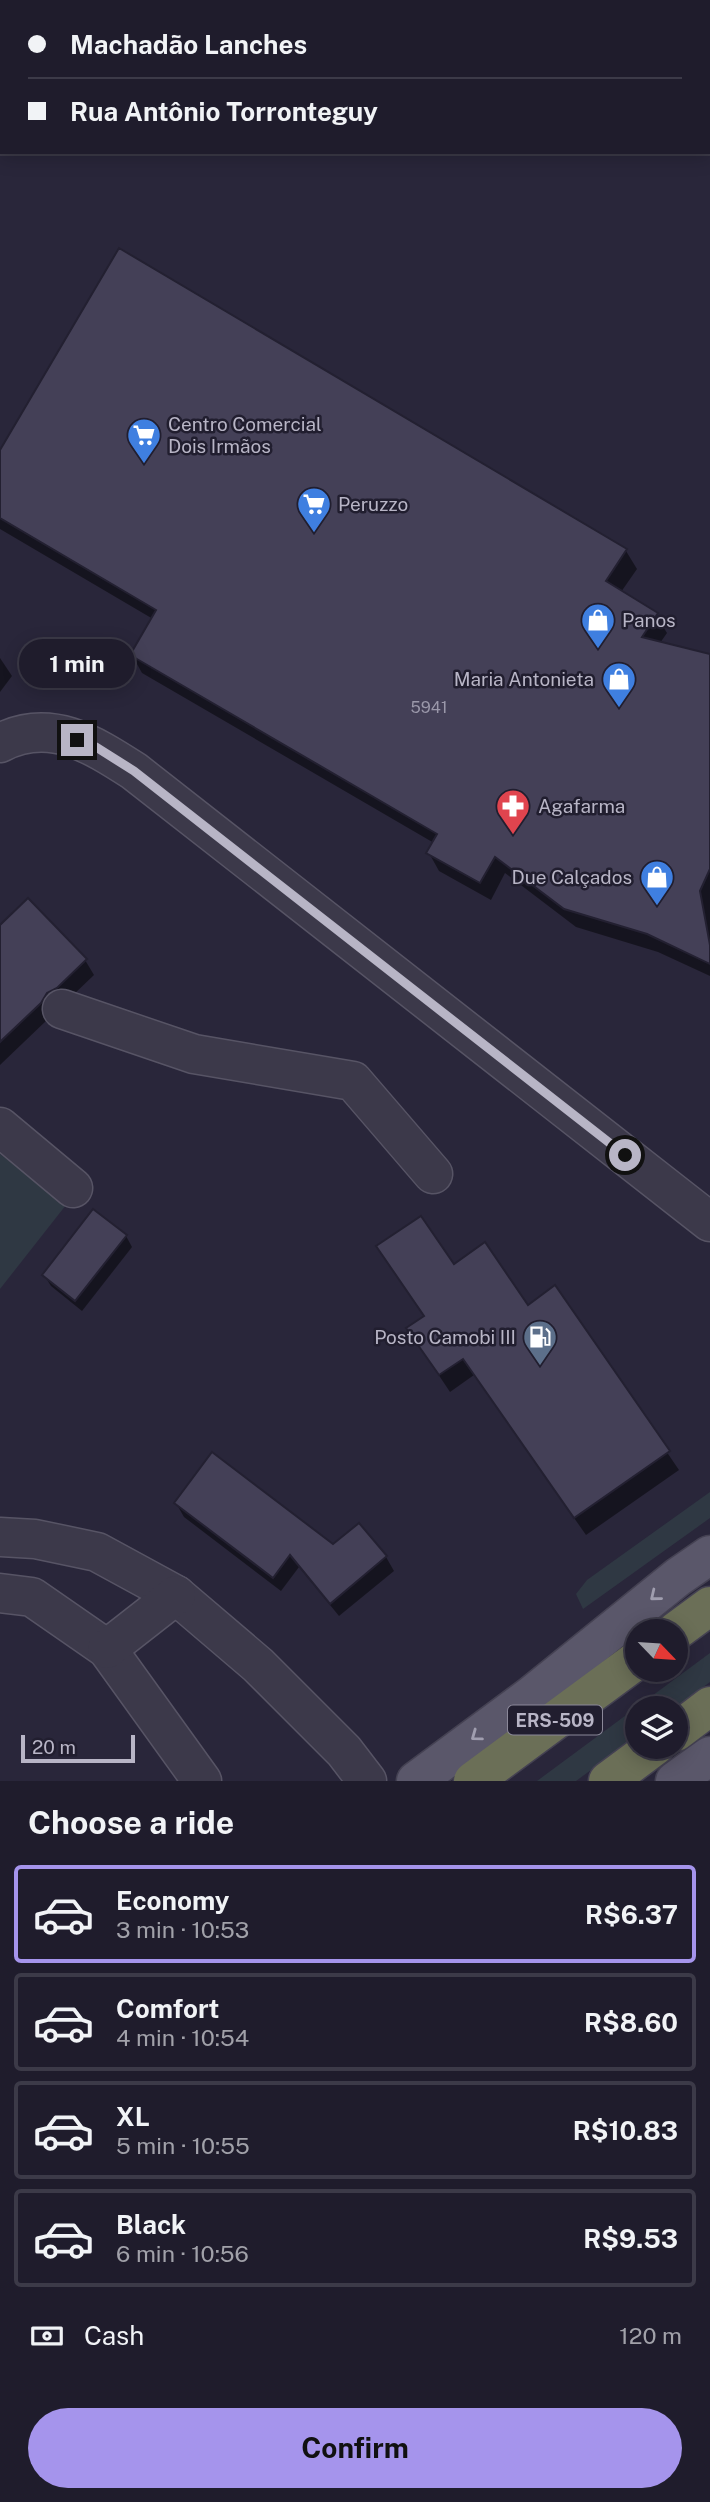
<!DOCTYPE html>
<html lang="en">
<head>
<meta charset="utf-8">
<style>
  :root { --surface:#1f1c2c; --page:#2c2938; --text:#f1f3f6; --muted:#a1a1a9; --line:#3c3a48; --accent:#a594ec }
  body { margin:0; font-family:"Public Sans",sans-serif; background:var(--page); color:var(--text); height:100vh; display:flex; flex-direction:column; font-size:26px; white-space:nowrap }
  * { box-sizing:border-box; margin:0 }
  p { font-size:23px; color:var(--muted) }
  .icon { flex:none; width:38px; height:38px; fill:none; stroke:currentColor; stroke-width:2; stroke-linecap:round; stroke-linejoin:round }
  .map { position:relative; height:1781px; overflow:hidden }
  .drawer { display:flex; flex-direction:column; background:var(--surface); flex:1 }
  .drawer>* { flex:none }
  .banner { position:absolute; left:0px; top:0px; width:710px; height:154px; box-shadow:0 4px 18px #0003,0 0 0 2px var(--line); display:grid; align-content:center; height:154px; padding:0 28px; background:var(--surface) }
  .needle { width:46px; rotate:115deg }
  .fabs { position:absolute; left:625px; top:1619px; display:grid; gap:14px }
  .fabs a { display:grid; place-items:center; width:63px; height:63px; border-radius:50%; background:var(--surface); box-shadow:0 4px 18px #0003,0 0 0 2px var(--line); font-size:35px }
  .scale { position:absolute; left:21px; bottom:18px; width:114px; box-sizing:border-box; padding-left:7px; border:4px solid #b8b5c6; border-top:0; font-size:19px; line-height:24px; white-space:nowrap; color:#b8b5c6; -webkit-text-stroke:5px #211e2f; paint-order:stroke }
  .end { position:absolute; width:32px; height:32px; margin:-16px; border:9px solid #b8b5c6; background:#111; box-shadow:0 0 0 4px #111 }
  .from { border-radius:50% }
  .bubble { position:absolute; height:49px; border-radius:24px; background:var(--surface); box-shadow:0 4px 18px #0003,0 0 0 2px var(--line); font-size:23px; font-weight:700; line-height:49px; text-align:center }
  .banner b { display:flex; align-items:center; gap:24px; height:66px; font-size:26px }
  .banner b+b { border-top:2px solid var(--line) }
  .banner i { width:18px; height:18px; background:var(--text) }
  ul { padding:0; list-style:none }
  li { display:flex; align-items:center; gap:21px; height:98px; margin:0 14px 10px; padding:0 14px; border:4px solid var(--line); border-radius:7px }
  li div { flex:1 }
  li b { display:block; font-size:26px }
  li em { font-style:normal; font-weight:700 }
  li.on { border-color:var(--accent) }
  li>.icon { width:63px; height:63px; stroke-width:1.5 }
  h2 { padding:0 28px; font-size:32px; line-height:84px }
  .pay { display:flex; align-items:center; gap:18px; height:77px; padding:0 28px; font-size:26px }
  .pay p { margin-inline-start:auto }
  .action { display:flex; gap:14px; margin-top:auto; padding:14px 28px }
  .action a { flex:1; height:80px; border-radius:42px; background:var(--accent); color:#111; font-size:28px; font-weight:700; line-height:80px; text-align:center }
  .map>svg:first-child { display:block }
  .green { fill:#2f3843 }
  .shadow { fill:#0007 }
  .building { fill:#444057; stroke:#232031; stroke-width:2 }
  .lines { fill:none; stroke-linecap:round; stroke-linejoin:round }
  .minor-casing { stroke:#575465; stroke-width:41 }
  .major-casing { stroke:#454253; stroke-width:41 }
  .highway-casing { stroke:#444152; stroke-width:41 }
  .minor { stroke:#3c394a; stroke-width:38 }
  .major { stroke:#5a576a; stroke-width:38 }
  .highway { stroke:#6b6f57; stroke-width:38 }
  .oneway { stroke:#a09eaf }
  .route { stroke:#b8b5c6; stroke-width:9 }
  .labels { text-anchor:middle; dominant-baseline:central; stroke-width:5; stroke-linejoin:round; paint-order:stroke }
  .number-label { font-size:16px; fill:#9b98aa }
  .shield { fill:#211e2f; stroke:#8b8899; stroke-width:2 }
  .shield-label { font-size:18px; font-weight:bold; fill:#b8b5c6 }
  .poi-label { font-size:19px; fill:#b8b5c6; stroke:#211e2f; text-anchor:start }
</style>
</head>
<body>
<div class="map">
<svg width="710" height="1781" viewBox="0 0 710 1781">
  <rect width="100%" height="100%" fill="#29263a"/>
  <g class="green">
    <path d="M0,1154L66,1205L0,1289Z"/>
    <path d="M710,1492V1518L583,1609L576,1594L587,1580Z"/>
    <path d="M710,1653V1682L675,1708H637V1736L576,1781H537Z"/>
  </g>
  <g class="shadow">
    <path d="M120,251L626,551L637,569L621,592L656,615L667,633L660,643L710,660V976L658,952L576,927L505,873L491,900L439,871L429,853L434,843L142,673L132,655L153,619L0,529V453Z"/>
    <path d="M0,658L12,676L0,692Z"/>
    <path d="M0,927L85,960L94,975L0,1065Z"/>
    <path d="M126,1236L132,1247L82,1311L51,1286L44,1275Z"/>
    <path d="M454,1267L527,1307L555,1288L679,1470L586,1535L474,1375L450,1392L408,1329L425,1317Z"/>
    <path d="M176,1503L333,1546L359,1525L386,1557L394,1571L339,1616L299,1567L281,1591L184,1517Z"/>
  </g>
  <g class="building">
    <path d="M119,248L627,549L606,581L658,613L642,637L710,654V869L700,891L710,945V964L647,934L564,909L495,857L480,883L426,853L437,834L130,655L156,610L0,518V450Z"/>
    <path d="M28,898L87,959L57,988L47,993L41,1003L0,1042V925Z"/>
    <path d="M93,1209L127,1235L75,1301L42,1275Z"/>
    <path d="M421,1216L454,1264L485,1242L528,1305L555,1285L670,1451L574,1518L463,1359L439,1375L406,1328L424,1316L376,1246Z"/>
    <path d="M212,1452L333,1544L359,1523L387,1556L330,1604L290,1555L273,1578L174,1503Z"/>
  </g>
  <g class="lines">
    <g class="minor-casing">
      <g id="minor">
        <path d="M0,743C50,717 92,744 134,771L710,1222"/>
        <path d="M62,1009L194,1054L353,1081L433,1174"/>
        <path d="M0,1127L73,1188"/>
        <path d="M0,1537L35,1539L97,1552L176,1595L258,1665L344,1751L367,1781"/>
        <path d="M0,1593L32,1597L107,1649L202,1781"/>
        <path d="M107,1649L176,1595"/>
      </g>
    </g>
    <g class="major-casing">
      <g id="major">
        <path d="M416,1781L532,1695L678,1577L710,1555"/>
        <path d="M675,1781L710,1756"/>
      </g>
    </g>
    <g class="highway-casing">
      <g id="highway">
        <path d="M676,1631L710,1606"/>
        <path d="M676,1732L710,1706"/>
        <path d="M473,1781L637,1660"/>
        <path d="M608,1781L655,1746"/>
      </g>
    </g>
    <use href="#minor" class="minor"/>
    <use href="#major" class="major"/>
    <use href="#highway" class="highway"/>
  </g>
  <defs><path id="oneway-chevron" d="M-2-3.5L2.5 0L-2 3.5" fill="none" stroke-width="1.6" stroke-linecap="round" stroke-linejoin="round" transform="scale(1.75)"/></defs>
  <g class="oneway">
    <use href="#oneway-chevron" transform="translate(655 1596) rotate(141)"/>
    <use href="#oneway-chevron" transform="translate(476 1736) rotate(144)"/>
  </g>
  <g class="lines">
    <path class="route" d="M77,740L96,747L134,771L625,1155"/>
  </g>
  <defs>
    <g id="supermarket-pin" transform="scale(1.75)"><path d="M0 17L-7.5 6A9.5 9.5 0 1 1 7.5 6Z" fill="#3f7fe0" stroke="#211e2f"/><path d="M-6-5.5h2.5l.6 2H6L4.5 2H-2.5L-4.4-4H-6ZM-1.5 3.2a1.3 1.3 0 1 0 .1 0ZM3 3.2a1.3 1.3 0 1 0 .1 0Z" fill="#fff"/></g>
    <g id="shop-pin" transform="scale(1.75)"><path d="M0 17L-7.5 6A9.5 9.5 0 1 1 7.5 6Z" fill="#3f7fe0" stroke="#211e2f"/><path d="M-5-2.5h2.3a2.7 3.5 0 0 1 5.4 0H5L5.5 6h-11ZM-1.5-2.5h3a1.5 2.3 0 0 0-3 0Z" fill="#fff"/></g>
    <g id="pharmacy-pin" transform="scale(1.75)"><path d="M0 17L-7.5 6A9.5 9.5 0 1 1 7.5 6Z" fill="#e0444e" stroke="#211e2f"/><path d="M-2-6h4v4h4v4h-4v4h-4v-4h-4v-4h4Z" fill="#fff"/></g>
    <g id="fuel-pin" transform="scale(1.75)"><path d="M0 17L-7.5 6A9.5 9.5 0 1 1 7.5 6Z" fill="#5c6f8a" stroke="#211e2f"/><path d="M-5.5-6h7V0h2V4h1.3V-2.5L3-4.5l.8-.8L6-3V5H2.5V1h-1V6h-7ZM-4.2-4.7v3.2H.2V-4.7Z" fill="#fff"/></g>
  </defs>
  <g fill-rule="evenodd">
    <use href="#supermarket-pin" x="144" y="435"/>
    <use href="#supermarket-pin" x="314" y="504"/>
    <use href="#shop-pin" x="598" y="620"/>
    <use href="#shop-pin" x="619" y="679"/>
    <use href="#pharmacy-pin" x="513" y="806"/>
    <use href="#shop-pin" x="657" y="877"/>
    <use href="#fuel-pin" x="540" y="1337"/>
  </g>
  <g class="labels">
    <g class="number-label">
      <text x="429" y="707">5941</text>
    </g>
    <rect class="shield" x="508" y="1705.5" width="94" height="29" rx="5"/>
    <g class="shield-label">
      <text x="555" y="1720">ERS-509</text>
    </g>
    <g class="poi-label">
      <text x="168" y="424">Centro Comercial<tspan x="168" dy="22">Dois Irmãos</tspan></text>
      <text x="338" y="504">Peruzzo</text>
      <text x="622" y="620">Panos</text>
      <text x="594" y="679" text-anchor="end">Maria Antonieta</text>
      <text x="538" y="806">Agafarma</text>
      <text x="632" y="877" text-anchor="end">Due Calçados</text>
      <text x="516" y="1337" text-anchor="end">Posto Camobi III</text>
    </g>
  </g>
</svg>
<div class="fabs">
<a><svg class="needle" viewBox="-14 -14 28 28"><path d="M0-13l5 13h-10z" fill="#e53935"/><path d="M0 13l5-13h-10z" fill="#a1a1a9"/></svg></a>
<a><svg class="icon" aria-label="layers" viewBox="0 0 24 24"><path d="M12 4l9 5-9 5-9-5zM3 14l9 5 9-5"/></svg></a>
</div>
<div class="scale">20 m</div>
<i class="end from" style="left:625px;top:1155px"></i>
<i class="end" style="left:77px;top:740px"></i>
<div class="bubble" style="left:19px;top:639px;width:116px">1 min</div>
<div class="banner">
<b><i class="from"></i>Machadão Lanches</b>
<b><i></i>Rua Antônio Torronteguy</b>
</div>
</div>
<section class="drawer">
<h2>Choose a ride</h2>
<ul>
<li class="on"><svg class="icon" aria-label="car" viewBox="0 0 24 24"><path d="M5 17H2v-5l4-1 3-4h7l3 4 3 1v5h-3M9 17h6M6 11h13"/><circle cx="7" cy="17" r="2"/><circle cx="17" cy="17" r="2"/></svg><div><b>Economy</b><p>3 min · 10:53</p></div><em>R$6.37</em></li>
<li><svg class="icon" aria-label="car" viewBox="0 0 24 24"><path d="M5 17H2v-5l4-1 3-4h7l3 4 3 1v5h-3M9 17h6M6 11h13"/><circle cx="7" cy="17" r="2"/><circle cx="17" cy="17" r="2"/></svg><div><b>Comfort</b><p>4 min · 10:54</p></div><em>R$8.60</em></li>
<li><svg class="icon" aria-label="car" viewBox="0 0 24 24"><path d="M5 17H2v-5l4-1 3-4h7l3 4 3 1v5h-3M9 17h6M6 11h13"/><circle cx="7" cy="17" r="2"/><circle cx="17" cy="17" r="2"/></svg><div><b>XL</b><p>5 min · 10:55</p></div><em>R$10.83</em></li>
<li><svg class="icon" aria-label="car" viewBox="0 0 24 24"><path d="M5 17H2v-5l4-1 3-4h7l3 4 3 1v5h-3M9 17h6M6 11h13"/><circle cx="7" cy="17" r="2"/><circle cx="17" cy="17" r="2"/></svg><div><b>Black</b><p>6 min · 10:56</p></div><em>R$9.53</em></li>
</ul>
<div class="pay"><svg class="icon" aria-label="cash" viewBox="0 0 24 24"><path d="M3 7h18v10H3z"/><circle cx="12" cy="12" r="2"/></svg>Cash<p>120 m</p></div>
<div class="action"><a>Confirm</a></div>
</section>
</body>
</html>
